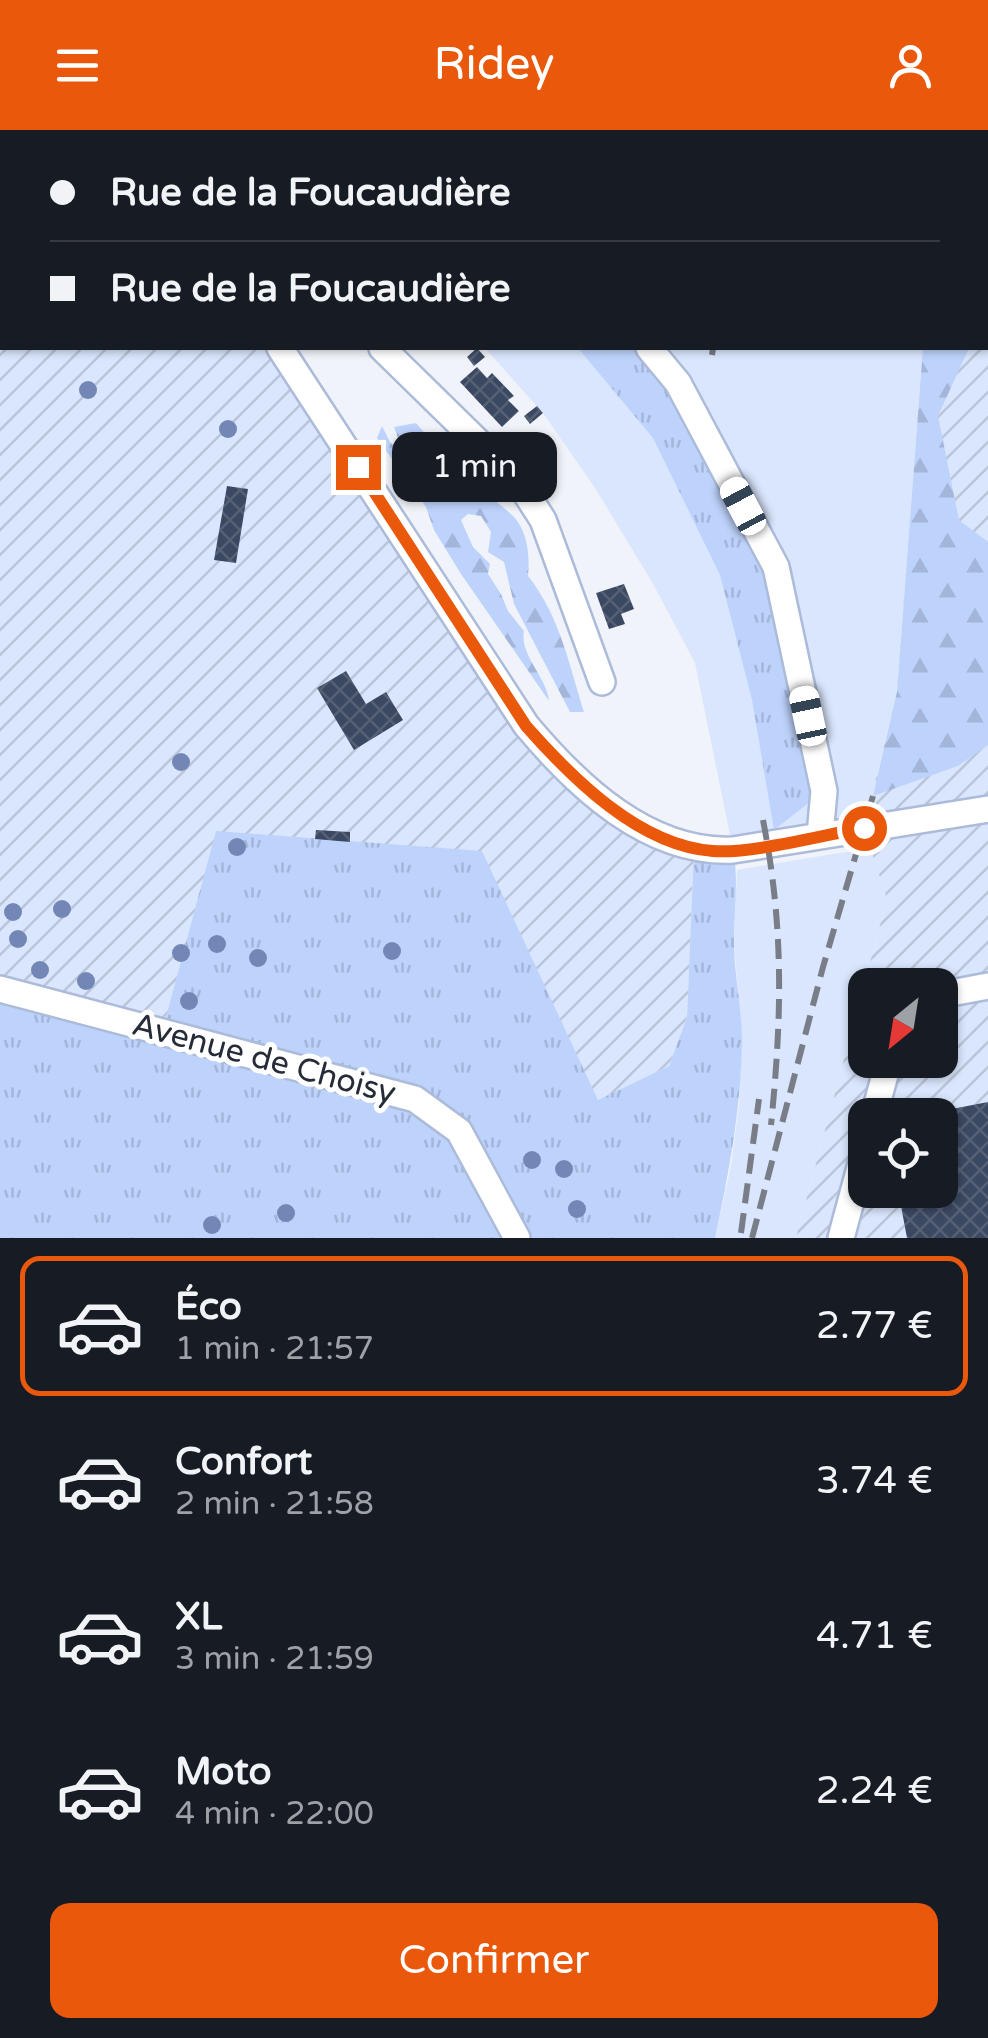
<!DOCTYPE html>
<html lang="fr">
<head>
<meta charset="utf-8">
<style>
  :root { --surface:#171b24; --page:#20242c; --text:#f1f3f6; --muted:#9ea1a6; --line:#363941; --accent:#ea580c }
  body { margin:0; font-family:"Varela Round",sans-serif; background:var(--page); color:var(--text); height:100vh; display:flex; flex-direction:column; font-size:38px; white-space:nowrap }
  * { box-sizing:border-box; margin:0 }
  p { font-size:32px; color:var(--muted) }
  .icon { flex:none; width:55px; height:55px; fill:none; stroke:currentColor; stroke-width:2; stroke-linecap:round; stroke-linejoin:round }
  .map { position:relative; height:1108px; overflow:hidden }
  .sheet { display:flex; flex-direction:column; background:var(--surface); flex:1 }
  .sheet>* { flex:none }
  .banner { position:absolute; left:0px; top:0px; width:990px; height:220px; box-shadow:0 2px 8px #0004; display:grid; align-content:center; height:220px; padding:0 50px; background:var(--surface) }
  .needle { width:65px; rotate:210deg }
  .controls { position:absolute; left:848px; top:838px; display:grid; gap:20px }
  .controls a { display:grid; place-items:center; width:110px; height:110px; border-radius:20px; background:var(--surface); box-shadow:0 2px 8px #0004; font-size:50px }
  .end { position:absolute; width:45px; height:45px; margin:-22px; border:12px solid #ea580c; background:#fff; box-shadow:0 0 0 5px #fff }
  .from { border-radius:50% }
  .bubble { position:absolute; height:70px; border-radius:20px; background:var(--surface); box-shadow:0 2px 8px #0004; font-size:32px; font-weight:600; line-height:70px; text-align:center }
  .car { position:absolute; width:30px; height:60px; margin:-30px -15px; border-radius:12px; box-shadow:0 0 8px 2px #0007; background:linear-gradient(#fff 24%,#345 0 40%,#fff 0 76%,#345 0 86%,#fff 0) }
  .banner b { display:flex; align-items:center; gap:35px; height:95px; font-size:38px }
  .banner b+b { border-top:2px solid var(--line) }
  .banner i { width:25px; height:25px; background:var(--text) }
  ul { padding:18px 0 0; list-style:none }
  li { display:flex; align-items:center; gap:30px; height:140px; margin:0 20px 15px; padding:0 30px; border:5px solid transparent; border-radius:20px }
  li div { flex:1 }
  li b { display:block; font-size:38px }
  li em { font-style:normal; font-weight:600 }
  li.selected { border-color:var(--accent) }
  li>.icon { width:90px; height:90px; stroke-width:1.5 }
  .primary-button { display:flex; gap:20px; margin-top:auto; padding:20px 50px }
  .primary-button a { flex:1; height:115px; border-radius:20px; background:var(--accent); color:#fff; font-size:40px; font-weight:600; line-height:115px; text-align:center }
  header { display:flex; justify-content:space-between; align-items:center; height:130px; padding:0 50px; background:var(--accent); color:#fff; font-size:45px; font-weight:600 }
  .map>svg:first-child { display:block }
  .built { fill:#dae6fd }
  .industrial { fill:url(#industrial-furrows); fill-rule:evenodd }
  .grass { fill:url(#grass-tufts) }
  .forest { fill:url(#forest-firs) }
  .building { fill:url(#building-cross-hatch) }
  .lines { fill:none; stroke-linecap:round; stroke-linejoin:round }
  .minor-casing { stroke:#acbbd9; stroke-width:30 }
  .minor { stroke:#fff; stroke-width:25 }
  .rail { stroke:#797d87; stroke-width:6; stroke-dasharray:20 10; stroke-linecap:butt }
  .tree { fill:#7287b6 }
  .route { stroke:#ea580c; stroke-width:12 }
  .labels { text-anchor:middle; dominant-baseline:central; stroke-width:10; stroke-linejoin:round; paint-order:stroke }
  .street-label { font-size:32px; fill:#252b37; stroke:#fff }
</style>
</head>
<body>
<header><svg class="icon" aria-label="menu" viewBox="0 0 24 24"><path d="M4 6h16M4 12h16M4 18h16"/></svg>Ridey<svg class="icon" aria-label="person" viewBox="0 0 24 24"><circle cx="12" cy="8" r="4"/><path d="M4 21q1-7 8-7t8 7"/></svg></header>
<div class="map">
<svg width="988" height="1108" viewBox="0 0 988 1108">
  <defs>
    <pattern id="industrial-furrows" width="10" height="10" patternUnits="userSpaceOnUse" patternTransform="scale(2.5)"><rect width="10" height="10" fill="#dae6fd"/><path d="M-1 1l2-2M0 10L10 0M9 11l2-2" fill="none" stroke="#bbc5d9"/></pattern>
    <pattern id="grass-tufts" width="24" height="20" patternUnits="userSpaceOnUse" patternTransform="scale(2.5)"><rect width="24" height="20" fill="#bed3fc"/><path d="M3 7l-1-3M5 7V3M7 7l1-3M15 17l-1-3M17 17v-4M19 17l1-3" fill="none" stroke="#a3b5d9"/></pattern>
    <pattern id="forest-firs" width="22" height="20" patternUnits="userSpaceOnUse" patternTransform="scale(2.5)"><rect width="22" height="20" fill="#bed3fc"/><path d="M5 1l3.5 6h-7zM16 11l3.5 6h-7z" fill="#a3b5d9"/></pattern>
    <pattern id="building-cross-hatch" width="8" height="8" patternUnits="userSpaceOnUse" patternTransform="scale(2.5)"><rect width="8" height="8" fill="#3b4861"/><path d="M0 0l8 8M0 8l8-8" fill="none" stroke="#556075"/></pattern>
  </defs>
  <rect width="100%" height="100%" fill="#f0f3f9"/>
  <g class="built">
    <path d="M40,0H935V2Z"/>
    <path d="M485,218H923L897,562L864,698L733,720L695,533L652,452L595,358L543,283Z"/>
    <path d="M906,712L887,769L796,1108H715L731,1036L739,974L742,907L734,814L737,740Z"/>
  </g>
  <g class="industrial">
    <path d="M0,0L49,2H2V218H280L558,633L694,717L687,887L669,936L598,971L0,1108Z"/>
    <path d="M935,0H988V1108H796L887,769L864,698L897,562L923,218H988V2H935ZM865,855H940V930H865ZM865,985H940V1060H865Z"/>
  </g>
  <g class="grass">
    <path d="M578,218H649L776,437L824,661L774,700L752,570L720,445L653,308Z"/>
    <path d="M216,701L482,721L598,970L669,936L687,887L694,717L733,720C739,751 734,781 734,812C734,845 742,878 742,911C741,979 729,1042 715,1108H0V858L162,902Z"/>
  </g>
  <g class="forest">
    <path d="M923,218H969L938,286L959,390L988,412V615L958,636L873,666L897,562Z"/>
    <path d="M416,293L464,348L487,354C495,374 498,372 512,385C528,400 530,426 528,446C560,486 569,535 584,582H570L514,474L504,432L488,422L491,402L481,386L468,384L461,390L473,417L490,434L488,444L501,464L508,481L524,501C519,525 547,547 549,571L461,444L434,400L426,377L377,308L382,296L390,312L405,327L394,297Z"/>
  </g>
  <g class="building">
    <path d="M477,218L485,227L474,236L467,227Z"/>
    <path d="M477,237L487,248L492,243L514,266L508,270L519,281L502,297L460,252Z"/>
    <path d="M537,276L543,283L530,294L524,286Z"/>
    <path d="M227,356L248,359L236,433L214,430Z"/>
    <path d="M624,454L634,479L621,484L625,494L609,499L596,463Z"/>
    <path d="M346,541L366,574L386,562L403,590L354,620L317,558Z"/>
    <path d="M316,700L350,702V712L315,709Z"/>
    <path d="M988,972V1108H907L898,1060H940V985L931,983Z"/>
  </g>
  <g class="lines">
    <g class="minor-casing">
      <g id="minor">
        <path d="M595,2V0"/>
        <path d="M0,15H2"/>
        <path d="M280,218L526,595C577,656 648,724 733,720L988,679"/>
        <path d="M382,218L518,351L543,390L602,552"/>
        <path d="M649,218L678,253L776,437L824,661L820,705"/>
        <path d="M0,859L415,969L459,1001L517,1108"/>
        <path d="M940,871L951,863L988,856"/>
        <path d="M874,985L889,930"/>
        <path d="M841,1108L865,1019"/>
      </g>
    </g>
    <use href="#minor" class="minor"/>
    <g class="rail">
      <path d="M728,2V0"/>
      <path d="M712,225L713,218"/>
      <path d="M763,690C784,797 782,886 771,995"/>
      <path d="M741,1103L759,969"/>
      <path d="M752,1108L823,837L873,666"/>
    </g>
  </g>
  <g class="tree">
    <circle cx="88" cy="260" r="9"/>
    <circle cx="228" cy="299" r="9"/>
    <circle cx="181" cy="632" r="9"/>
    <circle cx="237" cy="717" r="9"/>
    <circle cx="62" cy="779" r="9"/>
    <circle cx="13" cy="782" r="9"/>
    <circle cx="18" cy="809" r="9"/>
    <circle cx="217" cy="814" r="9"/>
    <circle cx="392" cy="821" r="9"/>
    <circle cx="181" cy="823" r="9"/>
    <circle cx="258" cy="828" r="9"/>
    <circle cx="40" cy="840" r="9"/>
    <circle cx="86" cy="851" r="9"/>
    <circle cx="189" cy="871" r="9"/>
    <circle cx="532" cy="1030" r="9"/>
    <circle cx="564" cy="1039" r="9"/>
    <circle cx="577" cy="1079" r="9"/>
    <circle cx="286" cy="1083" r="9"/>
    <circle cx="212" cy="1095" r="9"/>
  </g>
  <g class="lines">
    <path class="route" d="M358,337L526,596C571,647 639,716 713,721C752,724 822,705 864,698"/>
  </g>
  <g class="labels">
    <g class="street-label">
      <text transform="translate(264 929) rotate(15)">Avenue de Choisy</text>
    </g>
  </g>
</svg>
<div class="controls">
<a><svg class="needle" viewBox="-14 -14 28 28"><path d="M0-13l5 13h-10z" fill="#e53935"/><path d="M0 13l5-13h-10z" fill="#9ea1a6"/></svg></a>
<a><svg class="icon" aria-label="locate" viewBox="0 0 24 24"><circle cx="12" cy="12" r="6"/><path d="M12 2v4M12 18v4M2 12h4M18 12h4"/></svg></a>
</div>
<i class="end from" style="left:864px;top:698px"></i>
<i class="end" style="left:358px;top:337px"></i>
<div class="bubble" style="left:392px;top:302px;width:165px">1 min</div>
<i class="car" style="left:743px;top:376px;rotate:332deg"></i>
<i class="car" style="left:808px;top:586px;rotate:348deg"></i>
<div class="banner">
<b><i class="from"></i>Rue de la Foucaudière</b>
<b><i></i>Rue de la Foucaudière</b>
</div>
</div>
<section class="sheet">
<ul>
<li class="selected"><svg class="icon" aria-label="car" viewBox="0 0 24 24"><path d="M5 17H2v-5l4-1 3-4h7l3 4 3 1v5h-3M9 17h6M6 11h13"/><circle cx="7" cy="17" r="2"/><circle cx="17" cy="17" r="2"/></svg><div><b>Éco</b><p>1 min · 21:57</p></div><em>2.77 €</em></li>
<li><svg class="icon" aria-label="car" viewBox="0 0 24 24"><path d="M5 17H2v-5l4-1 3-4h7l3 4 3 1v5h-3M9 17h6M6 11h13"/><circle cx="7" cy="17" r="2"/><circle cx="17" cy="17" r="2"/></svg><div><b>Confort</b><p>2 min · 21:58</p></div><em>3.74 €</em></li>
<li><svg class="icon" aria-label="car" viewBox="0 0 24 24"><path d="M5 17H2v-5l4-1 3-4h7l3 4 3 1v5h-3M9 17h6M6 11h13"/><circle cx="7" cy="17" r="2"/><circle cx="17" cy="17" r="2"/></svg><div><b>XL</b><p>3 min · 21:59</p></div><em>4.71 €</em></li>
<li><svg class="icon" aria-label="car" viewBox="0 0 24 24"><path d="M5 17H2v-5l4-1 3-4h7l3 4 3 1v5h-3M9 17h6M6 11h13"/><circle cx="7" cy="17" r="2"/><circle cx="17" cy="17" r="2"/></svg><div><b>Moto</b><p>4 min · 22:00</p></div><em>2.24 €</em></li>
</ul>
<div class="primary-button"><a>Confirmer</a></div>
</section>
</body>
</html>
